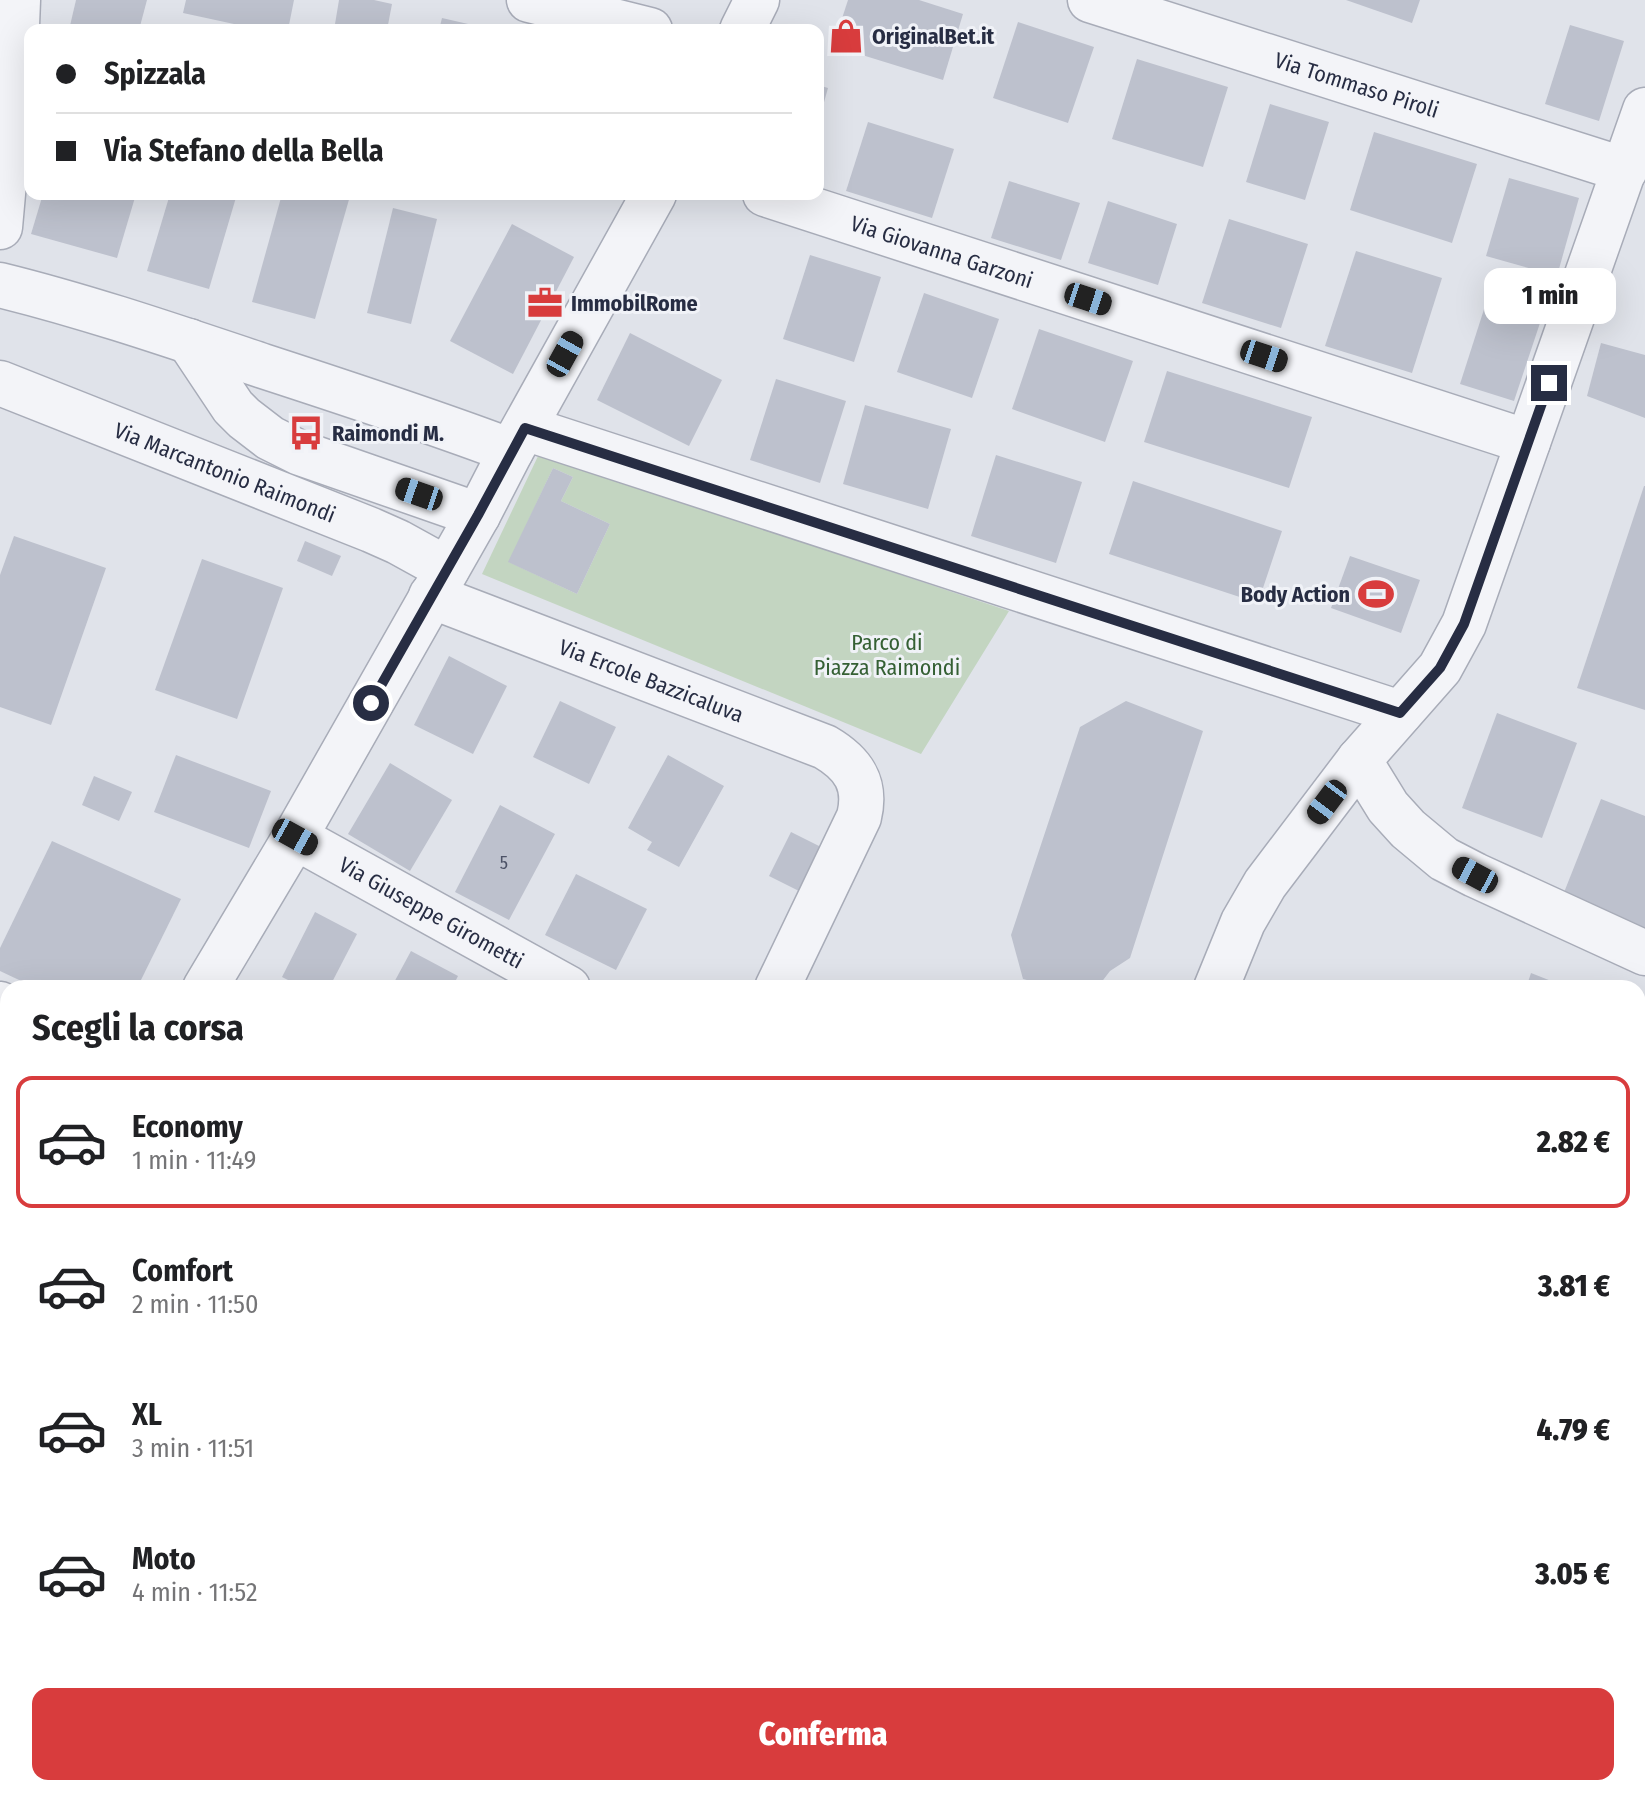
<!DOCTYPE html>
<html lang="it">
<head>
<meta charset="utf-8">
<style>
  :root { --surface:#fff; --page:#f6f6f6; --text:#202124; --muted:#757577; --line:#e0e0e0; --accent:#d83c3d }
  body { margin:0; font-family:"Fira Sans Condensed",sans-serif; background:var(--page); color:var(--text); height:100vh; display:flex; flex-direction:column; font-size:30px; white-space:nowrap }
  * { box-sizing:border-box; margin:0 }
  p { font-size:26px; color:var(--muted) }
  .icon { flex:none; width:44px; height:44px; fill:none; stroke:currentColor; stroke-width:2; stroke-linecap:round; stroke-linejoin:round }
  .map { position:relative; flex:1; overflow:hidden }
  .drawer { position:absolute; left:0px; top:980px; width:1646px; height:816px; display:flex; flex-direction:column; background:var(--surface); border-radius:24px 24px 0 0; box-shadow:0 8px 32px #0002 }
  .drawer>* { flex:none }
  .banner { position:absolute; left:24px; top:24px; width:800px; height:176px; border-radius:16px; box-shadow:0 8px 32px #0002; display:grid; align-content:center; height:176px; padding:0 32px; background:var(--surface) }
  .end { position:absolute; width:36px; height:36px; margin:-18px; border:10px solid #272d43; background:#fff; box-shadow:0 0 0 4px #fff }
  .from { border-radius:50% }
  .bubble { position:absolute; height:56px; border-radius:16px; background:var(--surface); box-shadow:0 8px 32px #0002; font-size:26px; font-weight:800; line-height:56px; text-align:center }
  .car { position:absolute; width:24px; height:48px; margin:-24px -12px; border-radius:10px; box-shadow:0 0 6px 2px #0007; background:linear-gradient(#222 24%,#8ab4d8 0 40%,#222 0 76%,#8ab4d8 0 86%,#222 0) }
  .banner b { display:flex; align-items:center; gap:28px; height:76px; font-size:30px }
  .banner b+b { border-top:2px solid var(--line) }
  .banner i { width:20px; height:20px; background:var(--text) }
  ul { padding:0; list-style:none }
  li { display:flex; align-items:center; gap:24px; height:132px; margin:0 16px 12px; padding:0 16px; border:4px solid transparent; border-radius:16px }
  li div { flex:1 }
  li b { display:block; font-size:30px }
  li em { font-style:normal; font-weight:800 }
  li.active { border-color:var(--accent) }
  li>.icon { width:72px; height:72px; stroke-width:1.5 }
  h2 { padding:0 32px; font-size:36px; line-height:96px }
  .cta { display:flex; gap:16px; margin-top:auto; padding:16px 32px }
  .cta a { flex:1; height:92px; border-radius:16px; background:var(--accent); color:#fff; font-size:32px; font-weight:800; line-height:92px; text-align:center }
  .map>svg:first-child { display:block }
  .green { fill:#c3d5c1; fill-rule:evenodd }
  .building { fill:#bdc1cd }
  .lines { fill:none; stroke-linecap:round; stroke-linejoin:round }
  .minor-casing { stroke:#a8acb8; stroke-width:47 }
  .highway-casing { stroke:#868da2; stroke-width:47 }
  .minor { stroke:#f3f4f8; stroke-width:44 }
  .highway { stroke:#fff; stroke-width:44 }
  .route { stroke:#272d43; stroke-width:10 }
  .labels { text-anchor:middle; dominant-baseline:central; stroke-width:6; stroke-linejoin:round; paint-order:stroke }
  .number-label { font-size:18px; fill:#4c5266 }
  .poi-label { font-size:22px; font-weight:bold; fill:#272d43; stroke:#f0f2f7; text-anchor:start }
  .street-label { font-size:22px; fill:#272d43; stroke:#f0f2f7 }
  .park-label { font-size:22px; fill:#356034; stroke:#f0f2f7 }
</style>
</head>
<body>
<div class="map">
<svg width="1645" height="1796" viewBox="0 0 1645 1796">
  <rect width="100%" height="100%" fill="#e0e3ea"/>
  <path class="green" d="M539,454L1009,611L921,754L482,574ZM553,468L573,477L561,501L610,524L577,594L509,562Z"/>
  <g class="building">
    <path d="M76,0H147L139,30H69Z"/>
    <path d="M186,0H294L288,30H233L234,24L183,13Z"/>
    <path d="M339,0H374L392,4L387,30H334Z"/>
    <path d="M848,0H919L963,14L943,80L833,46Z"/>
    <path d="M1346,0H1420L1412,23Z"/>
    <path d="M442,18L490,29V30H439Z"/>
    <path d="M1018,22L1094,47L1068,123L993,98Z"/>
    <path d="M1570,25L1624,41L1599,121L1545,104Z"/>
    <path d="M1137,59L1228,87L1203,167L1112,139Z"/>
    <path d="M818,85L828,88L819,120H818Z"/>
    <path d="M1270,104L1329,122L1305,200L1246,182Z"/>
    <path d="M868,122L954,149L932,218L846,191Z"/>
    <path d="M1374,132L1477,164L1452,243L1350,210Z"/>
    <path d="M1509,178L1579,198L1557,276L1486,256Z"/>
    <path d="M1009,181L1080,203L1061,260L991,238Z"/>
    <path d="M43,194H136L117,258L31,234Z"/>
    <path d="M170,194H237L209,289L147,271Z"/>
    <path d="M282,194H344L350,196L315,319L252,302Z"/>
    <path d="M1108,201L1177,224L1158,285L1088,263Z"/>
    <path d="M393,208L437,219L411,324L367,313Z"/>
    <path d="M1229,219L1308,244L1281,328L1202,303Z"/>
    <path d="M512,224L574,257L513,374L450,341Z"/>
    <path d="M1356,251L1442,278L1412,373L1325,346Z"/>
    <path d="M810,255L881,277L854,362L783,339Z"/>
    <path d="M924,293L999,319L972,398L897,372Z"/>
    <path d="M1486,303L1541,320L1514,401L1460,384Z"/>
    <path d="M1039,329L1133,361L1105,442L1012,409Z"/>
    <path d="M630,333L722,380L689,446L597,400Z"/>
    <path d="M1601,343L1645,355V418L1587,396Z"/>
    <path d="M1167,371L1312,417L1289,488L1144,442Z"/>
    <path d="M776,379L846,401L820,483L750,460Z"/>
    <path d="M865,405L951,429L928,509L843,484Z"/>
    <path d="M996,455L1082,482L1056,563L971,536Z"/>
    <path d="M553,468L573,477L561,501L610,524L577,594L508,562Z"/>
    <path d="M1133,481L1282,531L1258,603L1109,554Z"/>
    <path d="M1644,486H1645V710L1577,688Z"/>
    <path d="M14,536L106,568L51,725L0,707V575Z"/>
    <path d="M305,541L341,556L332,576L297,561Z"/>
    <path d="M1350,556L1420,580L1401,633L1331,608Z"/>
    <path d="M202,559L283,588L237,719L155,690Z"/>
    <path d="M449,656L507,686L473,754L414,725Z"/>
    <path d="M560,701L616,727L589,784L533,757Z"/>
    <path d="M1126,701L1203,731L1130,958L1110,971L1097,988H1058L1023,979L1011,935L1080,727Z"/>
    <path d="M1497,713L1577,743L1542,838L1462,808Z"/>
    <path d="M176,755L271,791L249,848L154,812Z"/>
    <path d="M668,755L724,786L679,867L647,850L652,842L628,828Z"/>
    <path d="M390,763L452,800L410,871L348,834Z"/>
    <path d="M94,776L132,792L119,821L82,805Z"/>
    <path d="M1601,799L1645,816V932L1561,900Z"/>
    <path d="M500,805L555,834L509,920L455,892Z"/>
    <path d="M791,832L829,851L807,895L769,876Z"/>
    <path d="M52,841L181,899L137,988H36L0,971V948Z"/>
    <path d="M576,874L647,909L616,970L545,935Z"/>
    <path d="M315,912L357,934L329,988H304L282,977Z"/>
    <path d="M411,951L458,976L452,988H391Z"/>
    <path d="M1531,973L1569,988H1526Z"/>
    <path d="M1638,1014L1645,1017V1162L1638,1159Z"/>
    <path d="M0,1046L8,1050V1082L0,1078Z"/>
    <path d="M8,1483V1583L0,1578V1497Z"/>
    <path d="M151,1788H220L238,1796H147Z"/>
    <path d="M506,1788H575L574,1794L564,1796H505Z"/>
    <path d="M702,1788H781V1796H701Z"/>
    <path d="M1043,1788H1188L1185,1796H1040Z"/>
  </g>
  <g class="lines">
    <g class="minor-casing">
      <g id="minor">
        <path d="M529,0L650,30"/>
        <path id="s1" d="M1090,0L1625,170"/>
        <path d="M742,30L757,0"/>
        <path id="s2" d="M765,194L1528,442"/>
        <path d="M0,227L16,50L18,0"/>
        <path d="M0,285C89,307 176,337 263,366C346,393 429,420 511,451"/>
        <path d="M189,341L233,407L244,418L270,438L300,453L478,515"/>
        <path id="s3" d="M0,383L371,530L398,542L447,569"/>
        <path d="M525,428L1400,713"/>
        <path id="s4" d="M431,596L825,747C854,764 867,784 859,817L777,988"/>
        <path d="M1359,760L1388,807L1408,829L1444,859L1475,875L1645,953"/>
        <path id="s5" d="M295,837L568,988"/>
        <path d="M205,988L295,837L478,515L511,451L654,194"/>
        <path d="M1216,988L1243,922L1265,884L1359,760L1440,668L1464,624L1645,110"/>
        <path d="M0,1004L8,1008"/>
        <path d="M1638,1285L1645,1267"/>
        <path d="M0,1355L8,1340"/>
        <path d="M0,1585L8,1590"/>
        <path d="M348,1788L362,1796"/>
        <path d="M1271,1788L1290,1796"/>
        <path d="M432,1796L434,1788"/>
        <path d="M636,1796L637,1788"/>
        <path d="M1002,1796L1006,1788"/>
        <path d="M1458,1796L1461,1788"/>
      </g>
    </g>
    <g class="highway-casing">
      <g id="highway">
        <path d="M1638,1556L1645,1537"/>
        <path d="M1552,1796L1555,1788"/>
        <path d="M1639,1796L1645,1780"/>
      </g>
    </g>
    <use href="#minor" class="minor"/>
    <use href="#highway" class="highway"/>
  </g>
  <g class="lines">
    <path class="route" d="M371,703L478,515L525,428L1400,713L1440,668L1464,624L1549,383"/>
  </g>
  <defs>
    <g id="shop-bare" transform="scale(2.76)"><path d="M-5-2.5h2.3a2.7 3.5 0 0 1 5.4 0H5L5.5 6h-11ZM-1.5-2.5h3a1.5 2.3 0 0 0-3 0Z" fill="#d83c3d" stroke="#f0f2f7" stroke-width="2.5" paint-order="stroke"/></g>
    <g id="office-bare" transform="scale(2.76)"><path d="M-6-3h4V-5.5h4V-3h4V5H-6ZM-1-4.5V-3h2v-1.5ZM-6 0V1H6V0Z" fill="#d83c3d" stroke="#f0f2f7" stroke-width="2.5" paint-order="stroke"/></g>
    <g id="bus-bare" transform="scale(2.76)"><path d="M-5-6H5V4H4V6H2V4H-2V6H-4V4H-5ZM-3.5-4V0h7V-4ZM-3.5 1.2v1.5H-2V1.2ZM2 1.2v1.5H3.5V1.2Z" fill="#d83c3d" stroke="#f0f2f7" stroke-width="2.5" paint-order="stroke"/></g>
    <g id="stadium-bare" transform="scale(2.76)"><path d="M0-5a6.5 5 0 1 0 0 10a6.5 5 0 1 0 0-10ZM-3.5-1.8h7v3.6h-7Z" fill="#d83c3d" stroke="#f0f2f7" stroke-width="2.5" paint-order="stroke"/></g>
  </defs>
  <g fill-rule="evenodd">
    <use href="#shop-bare" x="846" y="36"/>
    <use href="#office-bare" x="545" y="303"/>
    <use href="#bus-bare" x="306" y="433"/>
    <use href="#stadium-bare" x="1376" y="594"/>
  </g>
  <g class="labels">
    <g class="number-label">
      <text x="504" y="863">5</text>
    </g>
    <g class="poi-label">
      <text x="872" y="36">OriginalBet.it</text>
      <text x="571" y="303">ImmobilRome</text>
      <text x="332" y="433">Raimondi M.</text>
      <text x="1350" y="594" text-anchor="end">Body Action</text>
    </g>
    <g class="street-label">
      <text stroke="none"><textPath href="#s1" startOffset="280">Via Tommaso Piroli</textPath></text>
      <text stroke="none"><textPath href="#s2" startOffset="186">Via Giovanna Garzoni</textPath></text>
      <text stroke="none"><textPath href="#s3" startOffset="242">Via Marcantonio Raimondi</textPath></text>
      <text stroke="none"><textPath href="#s4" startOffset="236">Via Ercole Bazzicaluva</textPath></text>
      <text stroke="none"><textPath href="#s5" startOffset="156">Via Giuseppe Girometti</textPath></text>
    </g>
    <g class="park-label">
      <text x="887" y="642">Parco di<tspan x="887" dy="25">Piazza Raimondi</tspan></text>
    </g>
  </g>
</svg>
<i class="end from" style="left:371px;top:703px"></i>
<i class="end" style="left:1549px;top:383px"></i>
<div class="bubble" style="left:1484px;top:268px;width:132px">1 min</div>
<i class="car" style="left:1088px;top:299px;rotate:108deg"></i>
<i class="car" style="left:565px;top:354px;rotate:29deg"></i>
<i class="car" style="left:1264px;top:356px;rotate:108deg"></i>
<i class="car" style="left:419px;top:494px;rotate:289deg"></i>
<i class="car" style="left:1327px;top:802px;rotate:217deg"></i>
<i class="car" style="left:295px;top:837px;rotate:119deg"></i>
<i class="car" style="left:1475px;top:875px;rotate:298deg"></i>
<div class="banner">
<b><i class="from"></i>Spizzala</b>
<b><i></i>Via Stefano della Bella</b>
</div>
<section class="drawer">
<h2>Scegli la corsa</h2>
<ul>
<li class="active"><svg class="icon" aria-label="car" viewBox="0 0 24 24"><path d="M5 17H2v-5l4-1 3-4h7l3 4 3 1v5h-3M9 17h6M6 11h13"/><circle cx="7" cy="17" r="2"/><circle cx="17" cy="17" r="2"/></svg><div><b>Economy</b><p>1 min · 11:49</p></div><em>2.82 €</em></li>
<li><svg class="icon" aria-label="car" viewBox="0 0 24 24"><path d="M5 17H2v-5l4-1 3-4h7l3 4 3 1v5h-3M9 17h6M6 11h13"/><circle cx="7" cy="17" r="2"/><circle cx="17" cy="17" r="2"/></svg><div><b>Comfort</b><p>2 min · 11:50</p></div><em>3.81 €</em></li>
<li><svg class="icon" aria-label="car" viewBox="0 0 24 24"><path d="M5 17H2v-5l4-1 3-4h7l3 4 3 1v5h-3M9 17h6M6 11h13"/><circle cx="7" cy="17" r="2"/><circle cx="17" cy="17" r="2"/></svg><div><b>XL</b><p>3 min · 11:51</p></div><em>4.79 €</em></li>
<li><svg class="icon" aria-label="car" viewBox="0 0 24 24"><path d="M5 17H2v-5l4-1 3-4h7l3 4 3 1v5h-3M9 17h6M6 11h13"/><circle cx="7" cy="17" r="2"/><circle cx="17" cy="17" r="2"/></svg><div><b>Moto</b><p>4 min · 11:52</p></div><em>3.05 €</em></li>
</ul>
<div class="cta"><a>Conferma</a></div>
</section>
</div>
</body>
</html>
